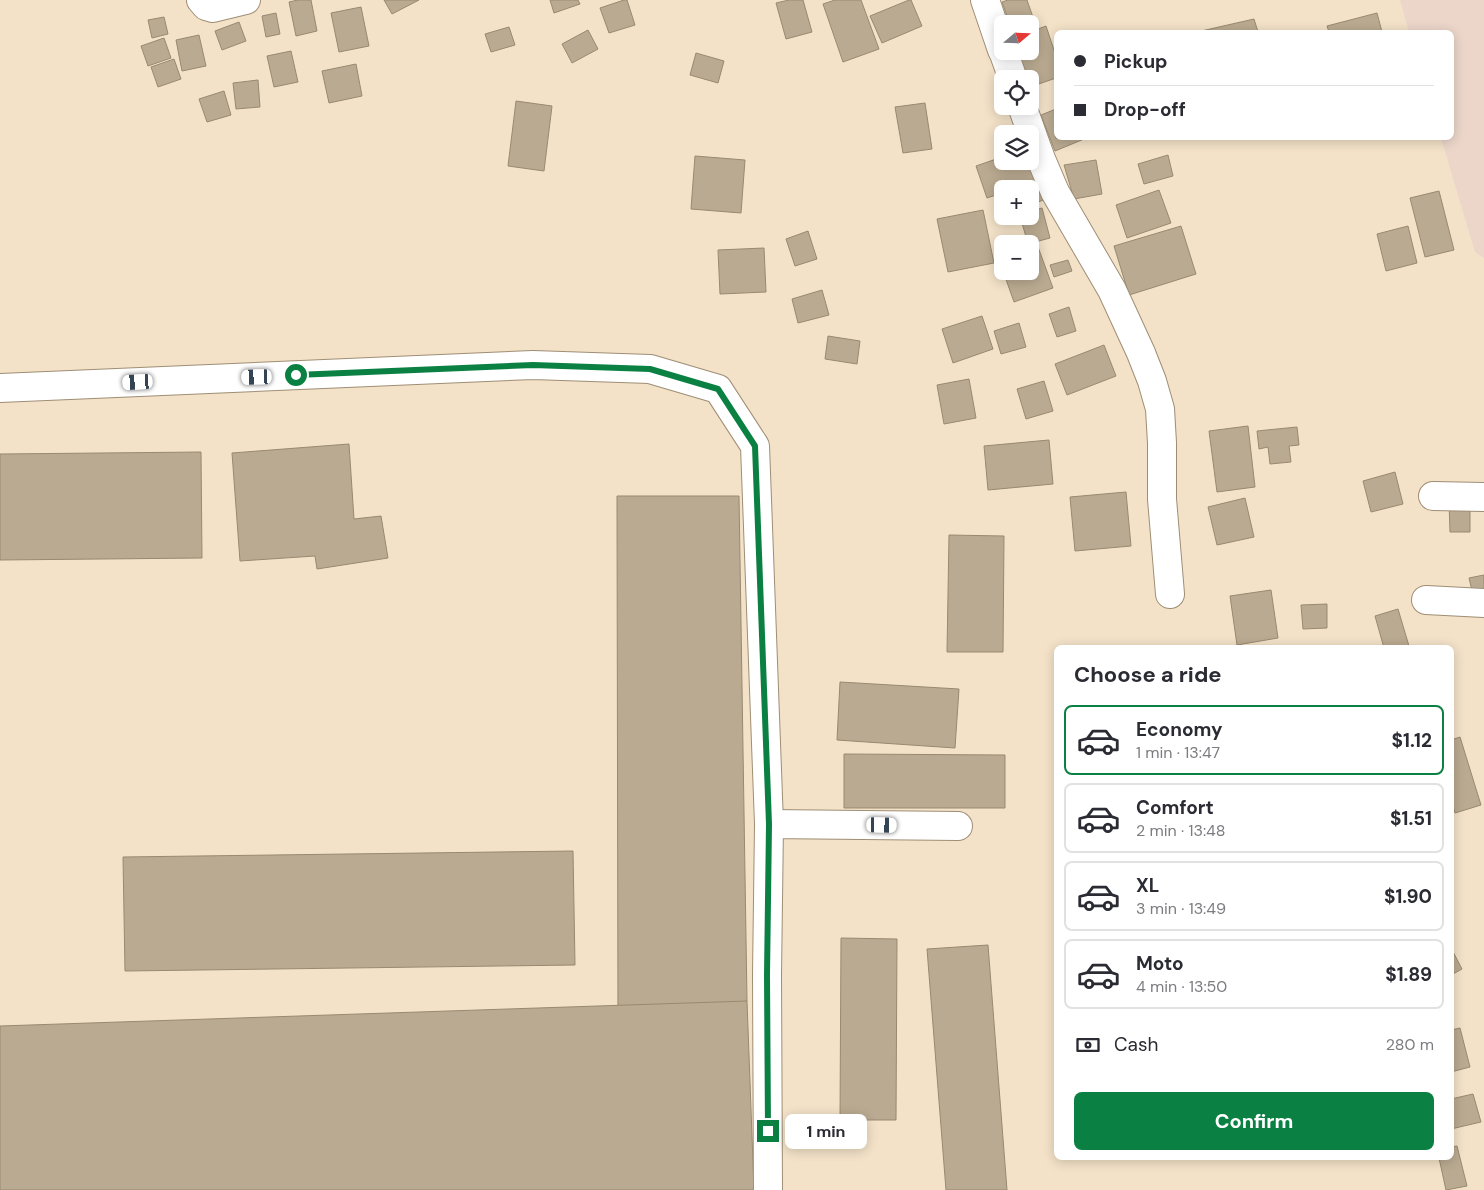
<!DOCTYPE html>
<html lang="en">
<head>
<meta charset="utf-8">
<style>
  :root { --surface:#fff; --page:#f7f7f7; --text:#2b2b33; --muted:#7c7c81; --line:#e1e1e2; --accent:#0b8043 }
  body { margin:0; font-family:"DM Sans",sans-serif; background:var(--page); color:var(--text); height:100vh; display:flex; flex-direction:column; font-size:19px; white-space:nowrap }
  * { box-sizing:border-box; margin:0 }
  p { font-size:16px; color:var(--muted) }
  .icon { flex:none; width:28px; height:28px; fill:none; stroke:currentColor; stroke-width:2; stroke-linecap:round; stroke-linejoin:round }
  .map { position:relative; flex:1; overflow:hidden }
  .sheet { position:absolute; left:1054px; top:645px; width:400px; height:515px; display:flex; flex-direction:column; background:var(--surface); border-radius:8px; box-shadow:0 2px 12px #0003 }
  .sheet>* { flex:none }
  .hud { position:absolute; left:1054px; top:30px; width:400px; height:110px; border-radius:8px; box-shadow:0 2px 12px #0003; display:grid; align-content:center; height:110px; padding:0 20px; background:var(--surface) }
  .needle { width:32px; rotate:71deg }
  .tools { position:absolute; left:994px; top:15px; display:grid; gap:10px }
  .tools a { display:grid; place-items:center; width:45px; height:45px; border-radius:8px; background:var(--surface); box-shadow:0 2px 12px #0003; font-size:25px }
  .end { position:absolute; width:22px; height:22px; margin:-11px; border:6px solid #0b8043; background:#fff; box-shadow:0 0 0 2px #fff }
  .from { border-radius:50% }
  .bubble { position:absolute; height:35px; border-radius:8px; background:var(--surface); box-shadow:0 2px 12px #0003; font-size:16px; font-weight:700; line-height:35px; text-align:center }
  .car { position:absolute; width:15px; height:30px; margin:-15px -8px; border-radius:6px; box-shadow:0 0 4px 1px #0007; background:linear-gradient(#fff 24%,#345 0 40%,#fff 0 76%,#345 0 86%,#fff 0) }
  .hud b { display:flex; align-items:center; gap:18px; height:48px; font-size:19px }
  .hud b+b { border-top:1px solid var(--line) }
  .hud i { width:12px; height:12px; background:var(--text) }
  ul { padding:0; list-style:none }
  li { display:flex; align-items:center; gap:15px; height:70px; margin:0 10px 8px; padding:0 10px; border:2px solid var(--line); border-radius:8px }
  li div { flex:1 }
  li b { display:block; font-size:19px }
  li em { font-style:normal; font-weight:700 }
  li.current { border-color:var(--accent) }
  li>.icon { width:45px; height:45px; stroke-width:1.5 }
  h2 { padding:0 20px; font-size:22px; line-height:60px }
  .pay { display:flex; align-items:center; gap:12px; height:55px; padding:0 20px; font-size:19px }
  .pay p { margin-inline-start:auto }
  .button { display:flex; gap:10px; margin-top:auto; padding:10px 20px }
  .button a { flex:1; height:58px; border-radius:8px; background:var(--accent); color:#fff; font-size:20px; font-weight:700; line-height:58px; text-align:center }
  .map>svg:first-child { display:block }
  .education { fill:#ecd6ca }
  .building { fill:#baaa91; stroke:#988970 }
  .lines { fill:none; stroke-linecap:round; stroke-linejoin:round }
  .minor-casing { stroke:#9e8e75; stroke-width:30 }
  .minor { stroke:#fff; stroke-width:28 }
  .route { stroke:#0b8043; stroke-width:6 }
</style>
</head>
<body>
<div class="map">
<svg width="1484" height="1190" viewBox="0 0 1484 1190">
  <rect width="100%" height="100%" fill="#f3e2c8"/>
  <path class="education" d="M1400,0H1484V258L1475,252L1441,138H1451V32H1409Z"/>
  <g class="building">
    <path d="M298,0H311L317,31L296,36L289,2Z"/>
    <path d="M384,0H419L392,14Z"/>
    <path d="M550,0H578L580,4L554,13Z"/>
    <path d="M624,0H627L635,25L609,33L600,8Z"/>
    <path d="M789,0H803L812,32L786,39L776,3Z"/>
    <path d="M835,0H861L879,49L843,62L823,4Z"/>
    <path d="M909,0H911L922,26L882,43L870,16Z"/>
    <path d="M1008,0H1027L1036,26L1030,28V24H1010L1002,2Z"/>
    <path d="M361,7L369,46L339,52L331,13Z"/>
    <path d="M276,13L280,34L266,37L262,16Z"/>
    <path d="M1377,13L1382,32H1329L1327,26Z"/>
    <path d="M164,17L168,34L152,38L148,20Z"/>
    <path d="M1254,19L1258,32H1197Z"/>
    <path d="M239,22L246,41L222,50L215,31Z"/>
    <path d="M1046,26L1056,56V78L1030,87V79H1027L1017,51H1030V32Z"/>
    <path d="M509,27L515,45L491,52L485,34Z"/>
    <path d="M588,30L598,49L572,63L562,44Z"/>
    <path d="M199,35L206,66L182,71L176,40Z"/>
    <path d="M164,38L171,58L148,66L141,46Z"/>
    <path d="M291,51L298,82L274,87L267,56Z"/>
    <path d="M696,53L724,61L718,83L690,75Z"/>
    <path d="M174,59L181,79L158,87L151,67Z"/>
    <path d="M356,64L362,96L329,103L322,71Z"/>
    <path d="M258,80L260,107L236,109L233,83Z"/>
    <path d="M224,91L231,115L207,122L199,99Z"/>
    <path d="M516,101L552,106L544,171L508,166Z"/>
    <path d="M925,103L932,149L903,153L895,107Z"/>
    <path d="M1056,109V138H1083L1084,139L1055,151L1041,115Z"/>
    <path d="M1168,155L1173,176L1144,184L1138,164Z"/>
    <path d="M695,156L745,160L741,213L691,209Z"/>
    <path d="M1002,157V161H1030L1038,181L1014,189H1002V193L987,198L976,166Z"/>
    <path d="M1096,160L1102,194L1074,199L1064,165Z"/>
    <path d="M1048,180L1054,196L1030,205V189H1026Z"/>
    <path d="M1159,190L1171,223L1127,238L1116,205Z"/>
    <path d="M1439,191L1454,250L1425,257L1410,198Z"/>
    <path d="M1042,208L1050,238L1028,244L1020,216H1030V211Z"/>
    <path d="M983,210L994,263L948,272L937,219Z"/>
    <path d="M1181,226L1196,274L1129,295L1114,246Z"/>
    <path d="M1408,226L1417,263L1386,271L1377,234Z"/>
    <path d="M808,231L817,259L795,266L786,239Z"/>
    <path d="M1038,247L1053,288L1014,302L1003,271H1030V250Z"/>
    <path d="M764,248L766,292L720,294L718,250Z"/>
    <path d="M1068,260L1072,271L1054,277L1050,265Z"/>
    <path d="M822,290L829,315L798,323L792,299Z"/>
    <path d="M1069,307L1076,331L1057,337L1049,314Z"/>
    <path d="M982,316L993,349L953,363L942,329Z"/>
    <path d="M1019,323L1026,347L1001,354L994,331Z"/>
    <path d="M828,336L860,341L857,364L825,359Z"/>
    <path d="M1104,345L1116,376L1067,395L1055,364Z"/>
    <path d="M969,379L976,418L944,424L937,385Z"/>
    <path d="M1044,381L1053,411L1026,419L1017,389Z"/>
    <path d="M1248,426L1255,487L1217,492L1209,431Z"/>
    <path d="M1297,427L1299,445L1289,446L1291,462L1270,464L1268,447L1259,449L1257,431Z"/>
    <path d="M1049,440L1053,484L988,490L984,446Z"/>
    <path d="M349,444L354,519L381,516L388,558L317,569L315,556L240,561L232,453Z"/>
    <path d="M201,452L202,558L0,560V454Z"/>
    <path d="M1395,472L1403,504L1371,512L1363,481Z"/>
    <path d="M1126,492L1131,546L1075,551L1070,497Z"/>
    <path d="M617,496H739L747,1001L618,1027Z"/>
    <path d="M1245,498L1254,537L1217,545L1208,507Z"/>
    <path d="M1449,501H1470V532H1450Z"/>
    <path d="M949,535L1004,536L1003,652H947Z"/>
    <path d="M1484,575V597L1474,599L1469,578Z"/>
    <path d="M1271,590L1278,638L1237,645L1230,596Z"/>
    <path d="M1327,604V628L1303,629L1301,605Z"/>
    <path d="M1398,609L1409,646L1402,648H1384L1375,616Z"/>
    <path d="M840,682L959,689L955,748L837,740Z"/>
    <path d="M1460,737L1481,805L1455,813L1451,800V740Z"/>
    <path d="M844,754L1005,755V808H844Z"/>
    <path d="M573,851L575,965L125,971L123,857Z"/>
    <path d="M841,938L897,939L896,1120H840Z"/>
    <path d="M988,945L1007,1190H946L927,949Z"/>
    <path d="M1451,948L1462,969L1451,975Z"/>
    <path d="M747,1001L754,1190H0V1026Z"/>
    <path d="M1460,1028L1470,1067L1451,1072V1030Z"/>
    <path d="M1473,1094L1481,1122L1451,1129V1099Z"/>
    <path d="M1457,1146L1467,1186L1446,1190L1439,1158H1451V1147Z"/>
  </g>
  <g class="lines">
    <g class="minor-casing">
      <g id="minor">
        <path d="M201,0L206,6L213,8L246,0"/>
        <path d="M985,0L1002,50"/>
        <path d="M1003,51L1013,79"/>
        <path d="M1022,106L1041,159L1055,192L1112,290L1141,353L1152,381L1160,409L1162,443V499L1170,594"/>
        <path d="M0,388L533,365L650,369L718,389L755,446L769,824"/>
        <path d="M1433,496L1484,497"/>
        <path d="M1426,600L1484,603"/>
        <path d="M768,1190L767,975L769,824L958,826"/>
      </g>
    </g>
    <use href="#minor" class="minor"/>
  </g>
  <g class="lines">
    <path class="route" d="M296,375L533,365L650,369L718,389L755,446L769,824L767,975L768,1131"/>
  </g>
</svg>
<div class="tools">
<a><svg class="needle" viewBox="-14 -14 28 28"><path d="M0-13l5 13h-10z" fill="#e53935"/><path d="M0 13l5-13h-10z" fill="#7c7c81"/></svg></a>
<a><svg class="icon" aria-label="locate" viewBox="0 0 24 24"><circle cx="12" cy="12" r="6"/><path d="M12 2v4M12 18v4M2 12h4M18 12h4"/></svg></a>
<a><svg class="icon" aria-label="layers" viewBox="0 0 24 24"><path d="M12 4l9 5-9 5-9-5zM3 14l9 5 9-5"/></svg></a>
<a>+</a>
<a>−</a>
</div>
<i class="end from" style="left:296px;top:375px"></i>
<i class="end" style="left:768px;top:1131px"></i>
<div class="bubble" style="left:785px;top:1114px;width:82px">1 min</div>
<i class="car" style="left:257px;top:377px;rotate:268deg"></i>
<i class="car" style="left:138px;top:382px;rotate:267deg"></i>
<i class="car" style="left:882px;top:825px;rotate:91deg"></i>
<div class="hud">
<b><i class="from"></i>Pickup</b>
<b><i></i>Drop-off</b>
</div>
<section class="sheet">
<h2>Choose a ride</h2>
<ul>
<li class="current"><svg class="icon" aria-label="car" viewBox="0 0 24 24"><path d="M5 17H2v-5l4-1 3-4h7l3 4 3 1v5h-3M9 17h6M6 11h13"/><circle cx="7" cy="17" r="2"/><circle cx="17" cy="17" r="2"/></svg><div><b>Economy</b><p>1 min · 13:47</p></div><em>$1.12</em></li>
<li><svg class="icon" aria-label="car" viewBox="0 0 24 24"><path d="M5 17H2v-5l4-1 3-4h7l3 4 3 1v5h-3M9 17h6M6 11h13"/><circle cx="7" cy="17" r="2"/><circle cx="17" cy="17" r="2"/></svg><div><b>Comfort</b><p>2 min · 13:48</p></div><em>$1.51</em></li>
<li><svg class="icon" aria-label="car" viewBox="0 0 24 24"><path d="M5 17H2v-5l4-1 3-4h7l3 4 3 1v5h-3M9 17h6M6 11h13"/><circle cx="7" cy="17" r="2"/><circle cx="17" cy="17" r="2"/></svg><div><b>XL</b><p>3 min · 13:49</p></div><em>$1.90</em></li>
<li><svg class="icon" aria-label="car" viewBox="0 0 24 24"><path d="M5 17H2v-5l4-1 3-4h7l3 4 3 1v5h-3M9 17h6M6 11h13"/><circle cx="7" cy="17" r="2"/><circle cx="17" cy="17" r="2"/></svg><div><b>Moto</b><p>4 min · 13:50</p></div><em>$1.89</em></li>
</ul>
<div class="pay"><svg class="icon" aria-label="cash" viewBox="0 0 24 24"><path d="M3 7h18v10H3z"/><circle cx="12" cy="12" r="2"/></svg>Cash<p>280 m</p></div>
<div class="button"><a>Confirm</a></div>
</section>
</div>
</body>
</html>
